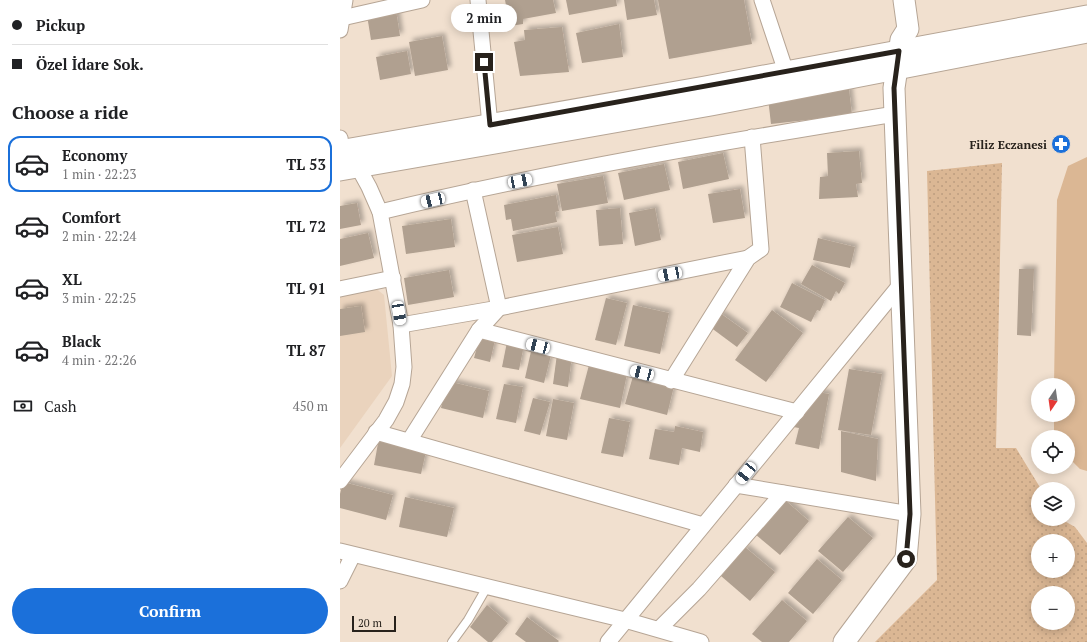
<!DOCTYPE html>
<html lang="en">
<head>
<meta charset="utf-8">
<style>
  :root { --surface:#fff; --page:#f6f6f6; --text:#202124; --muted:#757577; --line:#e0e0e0; --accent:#1b70da }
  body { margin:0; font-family:"PT Serif",serif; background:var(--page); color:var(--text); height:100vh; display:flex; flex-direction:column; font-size:15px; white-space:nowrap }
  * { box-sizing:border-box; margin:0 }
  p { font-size:13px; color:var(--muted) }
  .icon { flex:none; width:22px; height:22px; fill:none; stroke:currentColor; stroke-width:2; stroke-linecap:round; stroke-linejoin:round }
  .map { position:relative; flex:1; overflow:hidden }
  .drawer { display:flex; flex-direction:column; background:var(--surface); width:340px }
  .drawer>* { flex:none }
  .guide { display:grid; align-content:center; height:88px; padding:0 12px; background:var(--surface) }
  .needle { width:26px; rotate:193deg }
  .buttons { position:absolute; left:691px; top:378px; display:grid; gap:8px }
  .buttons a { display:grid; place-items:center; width:44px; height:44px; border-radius:50%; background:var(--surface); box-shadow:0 2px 10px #0003; font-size:20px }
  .scale { position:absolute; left:12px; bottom:10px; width:44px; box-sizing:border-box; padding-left:4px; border:2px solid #28221c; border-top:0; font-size:11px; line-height:14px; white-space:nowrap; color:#28221c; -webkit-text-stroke:3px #f1e0cf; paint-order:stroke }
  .end { position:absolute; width:18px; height:18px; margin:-9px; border:5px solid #28221c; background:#fff; box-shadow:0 0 0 2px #fff }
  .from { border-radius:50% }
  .bubble { position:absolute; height:28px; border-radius:14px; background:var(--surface); box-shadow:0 2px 10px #0003; font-size:13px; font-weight:700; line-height:28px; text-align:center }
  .car { position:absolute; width:12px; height:24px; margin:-12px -6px; border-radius:5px; box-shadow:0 0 3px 1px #0007; background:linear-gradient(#fff 24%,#345 0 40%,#fff 0 76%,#345 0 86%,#fff 0) }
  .guide b { display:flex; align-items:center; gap:14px; height:38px; font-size:15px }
  .guide b+b { border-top:1px solid var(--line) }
  .guide i { width:10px; height:10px; background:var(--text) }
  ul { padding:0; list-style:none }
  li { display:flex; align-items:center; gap:12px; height:56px; margin:0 8px 6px; padding:0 4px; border:2px solid transparent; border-radius:12px }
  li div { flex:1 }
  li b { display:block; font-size:15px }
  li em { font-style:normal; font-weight:700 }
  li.active { border-color:var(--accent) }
  li>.icon { width:36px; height:36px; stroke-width:1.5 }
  h2 { padding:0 12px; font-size:18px; line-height:48px }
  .pay { display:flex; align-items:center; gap:10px; height:44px; padding:0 12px; font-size:15px }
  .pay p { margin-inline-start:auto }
  .button { display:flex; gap:8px; margin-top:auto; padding:8px 12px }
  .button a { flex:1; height:46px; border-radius:24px; background:var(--accent); color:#fff; font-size:16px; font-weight:700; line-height:46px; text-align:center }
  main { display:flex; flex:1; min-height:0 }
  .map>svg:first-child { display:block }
  .built { fill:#ead3bd }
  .green { fill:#dbb794 }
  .park { fill:url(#park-dots); fill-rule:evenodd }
  .building { fill:#b0a090; filter:url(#shadow) }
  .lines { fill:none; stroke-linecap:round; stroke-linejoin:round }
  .lane-casing { stroke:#b6a595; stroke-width:10 }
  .street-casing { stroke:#b6a595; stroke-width:17 }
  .secondary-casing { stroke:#b6a595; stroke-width:23 }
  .lane { stroke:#fff; stroke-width:8 }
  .street { stroke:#fff; stroke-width:15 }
  .secondary { stroke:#fff; stroke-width:21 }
  .route { stroke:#28221c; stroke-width:5 }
  .labels { text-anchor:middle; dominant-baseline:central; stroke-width:3; stroke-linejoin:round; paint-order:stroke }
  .poi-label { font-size:12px; font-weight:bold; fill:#28221c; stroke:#f1e0cf; text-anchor:end }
</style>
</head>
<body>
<main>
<section class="drawer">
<div class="guide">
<b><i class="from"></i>Pickup</b>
<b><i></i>Özel İdare Sok.</b>
</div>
<h2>Choose a ride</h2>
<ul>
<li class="active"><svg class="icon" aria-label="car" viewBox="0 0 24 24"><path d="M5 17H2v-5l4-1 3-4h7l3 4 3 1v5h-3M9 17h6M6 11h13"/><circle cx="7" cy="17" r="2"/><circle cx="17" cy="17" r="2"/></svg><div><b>Economy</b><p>1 min · 22:23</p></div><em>TL 53</em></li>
<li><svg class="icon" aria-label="car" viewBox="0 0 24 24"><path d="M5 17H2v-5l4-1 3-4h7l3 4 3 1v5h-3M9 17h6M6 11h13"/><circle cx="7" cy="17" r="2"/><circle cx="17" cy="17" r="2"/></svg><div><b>Comfort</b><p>2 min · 22:24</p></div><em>TL 72</em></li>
<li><svg class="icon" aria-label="car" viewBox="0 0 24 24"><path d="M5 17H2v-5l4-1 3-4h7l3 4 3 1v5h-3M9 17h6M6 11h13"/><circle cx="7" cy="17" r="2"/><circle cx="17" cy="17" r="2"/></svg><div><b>XL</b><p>3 min · 22:25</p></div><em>TL 91</em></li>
<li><svg class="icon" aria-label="car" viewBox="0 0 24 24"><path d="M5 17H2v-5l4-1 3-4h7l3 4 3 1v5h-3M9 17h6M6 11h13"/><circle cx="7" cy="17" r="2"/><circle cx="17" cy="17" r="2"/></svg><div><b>Black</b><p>4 min · 22:26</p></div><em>TL 87</em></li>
</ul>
<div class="pay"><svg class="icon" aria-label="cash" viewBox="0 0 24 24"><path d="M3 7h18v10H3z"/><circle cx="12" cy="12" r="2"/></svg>Cash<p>450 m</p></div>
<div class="button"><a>Confirm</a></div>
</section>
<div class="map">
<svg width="747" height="642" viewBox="0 0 747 642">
  <defs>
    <pattern id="park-dots" width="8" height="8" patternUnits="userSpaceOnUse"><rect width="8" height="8" fill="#dbb794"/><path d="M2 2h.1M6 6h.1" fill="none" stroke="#bc9d7f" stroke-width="1.8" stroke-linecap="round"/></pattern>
    <filter id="shadow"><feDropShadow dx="3.5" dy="-3.5" stdDeviation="2" flood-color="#0004"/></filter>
  </defs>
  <rect width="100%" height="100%" fill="#f1e0cf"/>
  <path class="built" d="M34,287L44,295L52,376L0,448V297Z"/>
  <path class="green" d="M747,157V471L740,469L728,457V437H714V415H728V385H714L717,200L728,166Z"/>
  <path class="park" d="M662,163L656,448H676L701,489H698V519H721L735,527L747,543V642H535L597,580L587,171ZM698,541H728V571H698ZM698,593H728V623H698Z"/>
  <g class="building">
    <path d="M165,0H213L216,13L183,19V24L170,26Z"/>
    <path d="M226,0H276L277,6L229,15Z"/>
    <path d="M284,0H314L317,15L287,20Z"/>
    <path d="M318,0H404L412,44L329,59Z"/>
    <path d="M56,10L60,36L31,40L27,15Z"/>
    <path d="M279,24L283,57L242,63L236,33Z"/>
    <path d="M222,27L229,72L180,76L174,42L185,40L184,30Z"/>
    <path d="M102,36L108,70L75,76L69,42Z"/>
    <path d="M67,51L71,74L40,80L36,57Z"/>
    <path d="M509,89L512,115L431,124L428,98Z"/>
    <path d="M519,151L522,183L516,184L518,197L479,199L480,177L488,176L487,153Z"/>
    <path d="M383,153L389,179L343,189L338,162Z"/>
    <path d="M324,164L330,190L284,200L278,173Z"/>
    <path d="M263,176L268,203L222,211L217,184Z"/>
    <path d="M400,189L405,218L373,223L368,194Z"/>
    <path d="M216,195L219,211L215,212L217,222L173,231L171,219L166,220L164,205Z"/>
    <path d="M17,203L21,225L0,229V206Z"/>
    <path d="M280,208L283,244L259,246L256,210Z"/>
    <path d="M315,208L321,240L295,246L289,213Z"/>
    <path d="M111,219L115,247L66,254L62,226Z"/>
    <path d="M218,227L223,254L177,262L172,235Z"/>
    <path d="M28,233L34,258L0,266V239Z"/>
    <path d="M478,238L515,247L510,268L473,260Z"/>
    <path d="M472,265L505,283L499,294L496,291L491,301L461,284Z"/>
    <path d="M679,269H694L691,336L677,335Z"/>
    <path d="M109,270L114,297L68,305L64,278Z"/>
    <path d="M452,283L485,300L480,311L477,310L471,322L440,307Z"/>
    <path d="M266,298L287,303L276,345L255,340Z"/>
    <path d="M293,305L329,313L320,354L284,346Z"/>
    <path d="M21,306L25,332L0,336V309Z"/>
    <path d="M432,310L463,333L426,382L395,360Z"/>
    <path d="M380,313L408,333L397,347L370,327Z"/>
    <path d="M140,336L155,340L150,362L134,358Z"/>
    <path d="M167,342L184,345L179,370L162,367Z"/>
    <path d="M192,347L212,351L204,383L185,378Z"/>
    <path d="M217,354L232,356L228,387L213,384Z"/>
    <path d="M249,365L287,374L280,408L240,399Z"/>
    <path d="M509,369L542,374L531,435L498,430Z"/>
    <path d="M293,376L334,386L327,415L285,404Z"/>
    <path d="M107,381L149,391L143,418L101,408Z"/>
    <path d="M164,384L183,387L176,423L156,419Z"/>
    <path d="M478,392L489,394L479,449L455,444L459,428L448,426Z"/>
    <path d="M193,398L210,402L200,435L184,431Z"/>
    <path d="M213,399L234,403L227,440L206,436Z"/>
    <path d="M269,418L290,422L283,457L261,453Z"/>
    <path d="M335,426L363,432L360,452L342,448L339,465L309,459L315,429L334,432Z"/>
    <path d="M501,431L538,439L536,481L501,472Z"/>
    <path d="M39,438L87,447L81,474L34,465Z"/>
    <path d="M3,482L53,495L46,520L0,508V494Z"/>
    <path d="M65,497L114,508L107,537L59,527Z"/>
    <path d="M445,500L469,521L440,555L415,534Z"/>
    <path d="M508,517L533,538L503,572L478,551Z"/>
    <path d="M405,547L435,572L410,601L381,576Z"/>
    <path d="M477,559L502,580L473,614L448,593Z"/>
    <path d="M442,600L467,621L449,642H422L412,634Z"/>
    <path d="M147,605L168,623L152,642H148L130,627Z"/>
    <path d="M187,617L219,641L218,642H186L175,634Z"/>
  </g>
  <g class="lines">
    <g class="lane-casing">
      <path id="lane" d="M112,642L128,620L147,587"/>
    </g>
    <g class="street-casing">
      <g id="street">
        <path d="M138,0L150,125"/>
        <path d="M422,0L446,72"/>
        <path d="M2,18L82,0"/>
        <path d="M0,30L5,0"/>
        <path d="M0,138L2,150L18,167L29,187L40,212L61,325L64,367L62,384L56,402L46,420L0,481"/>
        <path d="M40,212C210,171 382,142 555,114"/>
        <path d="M0,289L53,278"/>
        <path d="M61,325L159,308L408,258"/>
        <path d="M139,330L457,412"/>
        <path d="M331,381L408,258L421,249L412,137"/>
        <path d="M36,432L363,525"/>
        <path d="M69,441L139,330L159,308L133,190"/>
        <path d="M396,485L570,514"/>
        <path d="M0,551L285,620L361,642"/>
        <path d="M0,581L13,555"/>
        <path d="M319,629L359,589L443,493"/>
        <path d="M268,642L561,284"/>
      </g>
    </g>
    <g class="secondary-casing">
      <g id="secondary">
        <path d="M0,151L365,87L747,16"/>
        <path d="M0,170L371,105L747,32"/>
        <path d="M504,642L566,559L570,514L554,88L561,40L568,29L564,0"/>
      </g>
    </g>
    <use href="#lane" class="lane"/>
    <use href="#street" class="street"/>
    <use href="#secondary" class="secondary"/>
  </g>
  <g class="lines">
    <path class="route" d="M144,62L150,125L559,51L554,88L570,514L566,559"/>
  </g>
  <defs>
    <g id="pharmacy-disc" transform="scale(1)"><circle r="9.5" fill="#1b70da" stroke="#f1e0cf"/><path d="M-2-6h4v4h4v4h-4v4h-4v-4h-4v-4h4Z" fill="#fff"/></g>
  </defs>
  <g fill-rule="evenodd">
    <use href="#pharmacy-disc" x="721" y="144"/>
  </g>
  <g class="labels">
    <g class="poi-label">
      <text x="707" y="144">Filiz Eczanesi</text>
    </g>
  </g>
</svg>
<div class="buttons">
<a><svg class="needle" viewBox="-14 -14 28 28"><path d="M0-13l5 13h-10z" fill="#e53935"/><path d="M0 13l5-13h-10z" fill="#757577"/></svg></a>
<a><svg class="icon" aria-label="locate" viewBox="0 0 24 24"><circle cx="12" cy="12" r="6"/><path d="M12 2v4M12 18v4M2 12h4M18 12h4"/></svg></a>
<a><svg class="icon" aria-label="layers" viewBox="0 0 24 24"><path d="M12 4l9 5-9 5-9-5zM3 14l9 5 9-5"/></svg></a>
<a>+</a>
<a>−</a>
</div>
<div class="scale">20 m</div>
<i class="end from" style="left:566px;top:559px"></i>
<i class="end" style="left:144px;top:62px"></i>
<div class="bubble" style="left:111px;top:4px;width:66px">2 min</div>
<i class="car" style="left:180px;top:181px;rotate:79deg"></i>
<i class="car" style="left:93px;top:200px;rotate:257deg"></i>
<i class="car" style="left:330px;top:274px;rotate:259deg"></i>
<i class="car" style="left:59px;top:313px;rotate:170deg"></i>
<i class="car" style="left:198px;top:346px;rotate:285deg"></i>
<i class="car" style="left:302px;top:373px;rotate:285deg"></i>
<i class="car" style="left:406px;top:473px;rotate:219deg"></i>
</div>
</main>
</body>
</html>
